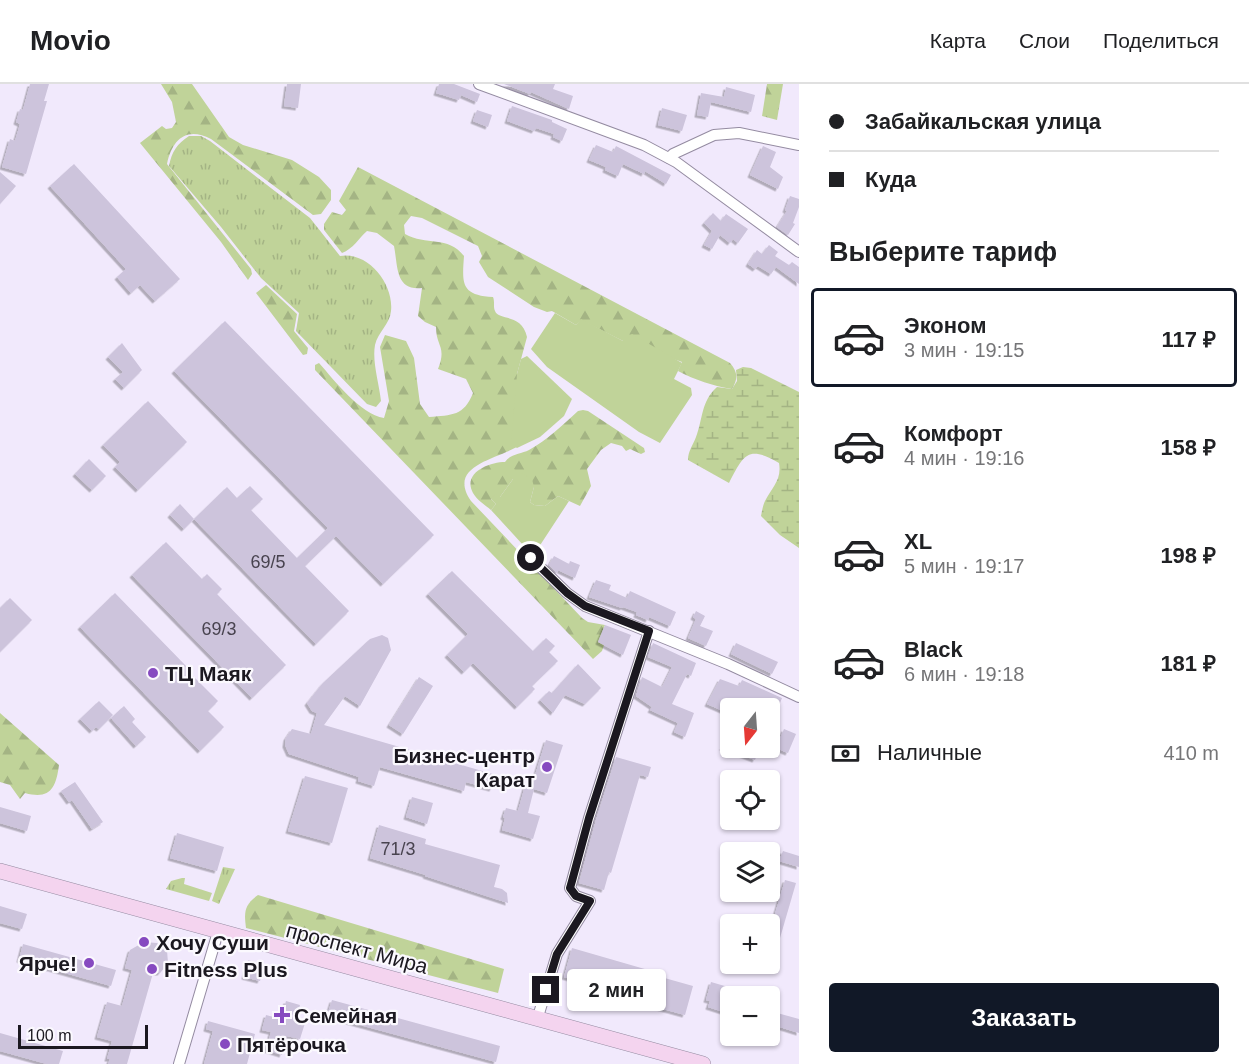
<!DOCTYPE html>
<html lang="ru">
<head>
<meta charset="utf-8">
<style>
  :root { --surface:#fff; --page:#f2f2f2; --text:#202124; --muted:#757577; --line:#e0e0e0; --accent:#111827 }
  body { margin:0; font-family:Arial,sans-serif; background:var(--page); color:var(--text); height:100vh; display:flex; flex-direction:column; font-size:22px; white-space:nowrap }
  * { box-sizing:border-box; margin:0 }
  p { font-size:20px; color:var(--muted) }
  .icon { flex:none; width:33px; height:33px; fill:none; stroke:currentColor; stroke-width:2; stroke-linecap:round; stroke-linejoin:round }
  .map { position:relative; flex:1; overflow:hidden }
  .details { display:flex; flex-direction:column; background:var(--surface); width:450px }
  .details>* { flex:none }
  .hud { display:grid; align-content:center; height:132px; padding:0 30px; background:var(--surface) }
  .needle { width:39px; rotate:197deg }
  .buttons { position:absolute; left:720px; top:614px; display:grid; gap:12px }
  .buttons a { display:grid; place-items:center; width:60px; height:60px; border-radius:6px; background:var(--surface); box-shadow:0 2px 4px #0004; font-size:30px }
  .scale { position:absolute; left:18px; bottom:15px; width:130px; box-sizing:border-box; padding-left:6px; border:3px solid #1b1820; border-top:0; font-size:16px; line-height:21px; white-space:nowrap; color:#1b1820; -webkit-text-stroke:4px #fbf9fe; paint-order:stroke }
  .end { position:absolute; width:27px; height:27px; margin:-14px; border:8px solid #1b1820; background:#fff; box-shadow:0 0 0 3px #fff }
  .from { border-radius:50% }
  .bubble { position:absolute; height:42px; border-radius:6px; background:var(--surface); box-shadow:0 2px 4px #0004; font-size:20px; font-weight:700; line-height:42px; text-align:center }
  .hud b { display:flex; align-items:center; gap:21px; height:57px; font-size:22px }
  .hud b+b { border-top:2px solid var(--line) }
  .hud i { width:15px; height:15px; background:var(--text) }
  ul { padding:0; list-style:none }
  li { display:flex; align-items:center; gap:18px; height:99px; margin:0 12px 9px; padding:0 18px; border:3px solid transparent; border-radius:6px }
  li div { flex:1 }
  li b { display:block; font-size:22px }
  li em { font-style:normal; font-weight:700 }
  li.selected { border-color:var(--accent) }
  li>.icon { width:54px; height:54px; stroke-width:1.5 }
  h2 { padding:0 30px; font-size:27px; line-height:72px }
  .pay { display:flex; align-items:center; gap:15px; height:66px; padding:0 30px; font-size:22px }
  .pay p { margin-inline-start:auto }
  .button { display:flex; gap:12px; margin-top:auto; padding:12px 30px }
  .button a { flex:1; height:69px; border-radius:6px; background:var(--accent); color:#fff; font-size:24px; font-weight:700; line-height:69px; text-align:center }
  header { display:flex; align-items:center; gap:36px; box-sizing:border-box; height:84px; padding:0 30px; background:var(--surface); border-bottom:2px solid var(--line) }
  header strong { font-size:28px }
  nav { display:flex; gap:33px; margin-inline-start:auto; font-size:21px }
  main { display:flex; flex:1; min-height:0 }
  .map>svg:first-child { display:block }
  .grass { fill:url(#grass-tufts) }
  .forest { fill:url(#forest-firs) }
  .wetland { fill:url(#wetland-marsh) }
  .garden { fill:#c0d399 }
  .building { fill:#cdc4dc; filter:url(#shadow) }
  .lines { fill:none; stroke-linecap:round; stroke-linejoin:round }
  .street-casing { stroke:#948ba1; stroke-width:12 }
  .secondary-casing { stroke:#948ba1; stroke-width:16 }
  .street { stroke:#fff; stroke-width:10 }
  .secondary { stroke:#f4d4ef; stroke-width:15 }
  .route { stroke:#1b1820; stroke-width:8 }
  .poi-dot { fill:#864ac0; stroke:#fbf9fe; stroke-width:2 }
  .labels { text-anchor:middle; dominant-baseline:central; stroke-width:4.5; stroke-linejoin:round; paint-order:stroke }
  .number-label { font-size:18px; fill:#48434f }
  .poi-label { font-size:21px; font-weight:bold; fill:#1b1820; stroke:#fbf9fe; text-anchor:start }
  .street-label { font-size:21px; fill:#1b1820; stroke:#fbf9fe }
</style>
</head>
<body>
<header>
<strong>Movio</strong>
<nav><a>Карта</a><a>Слои</a><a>Поделиться</a></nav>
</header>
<main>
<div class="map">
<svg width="799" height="980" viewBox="0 0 799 980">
  <defs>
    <pattern id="grass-tufts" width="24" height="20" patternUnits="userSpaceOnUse" patternTransform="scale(1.5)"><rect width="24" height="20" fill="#c0d399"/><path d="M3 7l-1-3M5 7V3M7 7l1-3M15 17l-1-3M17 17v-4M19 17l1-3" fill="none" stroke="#a4b484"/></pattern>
    <pattern id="forest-firs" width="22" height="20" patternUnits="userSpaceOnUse" patternTransform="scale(1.5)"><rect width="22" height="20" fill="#c0d399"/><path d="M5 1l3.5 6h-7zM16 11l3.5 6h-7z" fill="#a4b484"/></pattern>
    <pattern id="wetland-marsh" width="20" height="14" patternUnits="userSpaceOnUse" patternTransform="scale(1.5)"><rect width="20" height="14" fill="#c0d399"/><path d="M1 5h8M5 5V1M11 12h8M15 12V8" fill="none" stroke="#a4b484"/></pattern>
    <filter id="shadow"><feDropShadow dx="-2.5" dy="2.5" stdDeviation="0" flood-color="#0004"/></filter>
  </defs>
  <rect width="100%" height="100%" fill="#f1e9fc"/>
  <g class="grass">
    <path d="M189,52H201L210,57L310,134L340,172C368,167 394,200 391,227C390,240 378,248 375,261C372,278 379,299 381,317L376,323L367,320L296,247L299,229L261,194L221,143L169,82C172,67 177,60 189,52Z"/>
    <path d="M223,783L235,785L219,820L212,817Z"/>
    <path d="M182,794H185L184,800L212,809L209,817L166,805L171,797Z"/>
  </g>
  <g class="forest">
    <path d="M161,0H192L229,53L243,61L292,76L319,93L331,106V116L321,130L313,131L211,55C186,42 172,56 167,80L251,185L252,190L248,196L221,158L140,59L162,42L166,45L172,44L176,38L172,18Z"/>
    <path d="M767,0H783L777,36L762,32Z"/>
    <path d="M358,83L730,279C738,288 738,295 732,305C713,302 695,296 678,287L682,278L623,257L581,236L576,241L552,227L547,228L534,223L488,193L479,178L482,172L478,162L422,134L411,132L404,141L405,150C426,162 448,151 464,172C462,200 461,211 493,213C495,218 493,223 495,227C499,237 522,229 527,253L517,290L523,359C503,375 445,379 471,417L582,534L588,538L605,541L598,558L604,561L602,567L593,575L315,286V281L319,279C335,297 360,330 384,334L389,317L380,263L385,251L406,257L414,274L420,320L429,333C452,331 464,332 473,309L466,295L438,285C447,262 436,263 436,243L425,238L418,232L422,204C395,207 398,182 394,162L377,149L367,147C359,154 353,165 342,169L324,146V140L332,128L342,131L346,126L339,117Z"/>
    <path d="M266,201L297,230L294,247L308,264L307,270L303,271L256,209Z"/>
    <path d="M583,326L588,327L644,364L645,368L641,370L630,365L626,367L622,362L611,359L601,366L587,385L591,402L580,422L558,412L545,422L534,421L530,418L534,403L513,395L500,413L491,415L496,420L491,426C485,421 477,416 473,409C462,389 489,378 505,378C510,370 521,370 529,366C547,356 563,341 578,327Z"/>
    <path d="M0,629L59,681C56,704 50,716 25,709L20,715L10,701L0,698Z"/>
    <path d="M258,811L504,885L498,909L246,844C244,828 244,821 258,811Z"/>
  </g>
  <path class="wetland" d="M743,283L751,284L799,308V464L780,451L761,432C762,427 763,421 765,417C772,403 782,396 779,379C748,361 744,370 729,399L688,376C688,367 693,361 696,353C703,335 701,317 717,303L732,305L737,297L736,286Z"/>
  <g class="garden">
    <path d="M555,229L576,241L581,235L623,257L632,250L682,279L674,295L691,304L692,311L660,359L639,348L547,283L531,265Z"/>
    <path d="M527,272L572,315L564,332L540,353L517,364L511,360L517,290L521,275Z"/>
    <path d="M510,383L532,395L534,403L530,418L534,421L545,422L558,412L569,417L533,472L491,426L496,420L491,415L495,410L500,413L513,395L504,389Z"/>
  </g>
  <g class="building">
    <path d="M30,0H49L44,17H47L26,90L2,83L10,55L15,57L20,40L16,38L20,25L23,26Z"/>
    <path d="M287,0H301L298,24L284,22Z"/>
    <path d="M439,0H454L480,10L477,18L461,11L459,16L436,9Z"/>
    <path d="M504,0H555L553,5L573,12L569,25L531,8L530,10Z"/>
    <path d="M726,3L755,11L751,28L711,18L708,33L697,31L701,9L724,13Z"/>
    <path d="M512,22L552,36V38L567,45L562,57L553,53L554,50L536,44L534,47L507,37Z"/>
    <path d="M662,24L687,31L682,47L658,41Z"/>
    <path d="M477,26L492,31L488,43L473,37Z"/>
    <path d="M596,61L613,68L616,62L671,91L666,100L645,87L644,90L623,80L618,92L605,86L606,83L589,76Z"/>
    <path d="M763,62L776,68L770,83L783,93L778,105L750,91Z"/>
    <path d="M74,80L180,195L155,217L140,201L131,209L117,193L126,185L50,102Z"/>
    <path d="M0,88L16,102L0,120Z"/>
    <path d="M790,112L799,115V123L793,139L795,140L788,151L777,143L787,127L785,126Z"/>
    <path d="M713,129L721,137L726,130L748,145L738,159L733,155L730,159L720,151L712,165L704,161L712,147L704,139Z"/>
    <path d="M769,161L778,168L775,172L789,181L792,178L799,183V200L776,183L771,190L758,182L755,185L748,180L757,166L762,170Z"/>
    <path d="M225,237L434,451L383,500L336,452L305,482L349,527L316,560L194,435L227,403L237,414L250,402L263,415L251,426L297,474L328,444L174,287Z"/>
    <path d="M122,259L142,286L124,304L115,295L123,288L108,273Z"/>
    <path d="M148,317L187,358L138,406L115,383L120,378L103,361Z"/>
    <path d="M89,375L106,392L92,406L75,390Z"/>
    <path d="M180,420L194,435L184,445L170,431Z"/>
    <path d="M166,458L202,495L207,490L222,505L217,510L286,581L252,614L132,491Z"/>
    <path d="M554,472L569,480L570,477L580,481L575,494L558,486L557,489L549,481Z"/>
    <path d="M452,487L533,567L546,554L555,562L549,568L558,577L532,602L535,605L517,623L473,579L464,588L447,571L468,550L428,510Z"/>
    <path d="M596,496L611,501L609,506L627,514L630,507L676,528L670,542L649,533L648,536L636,531L637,528L623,523L622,524L589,513Z"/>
    <path d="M115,509L187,583L186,585L218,617L208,627L224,643L200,667L80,543Z"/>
    <path d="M10,514L32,536L0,568V524Z"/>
    <path d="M696,527L705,532L700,542L713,547L706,562L688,554L696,535L693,533Z"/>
    <path d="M605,541L631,551L623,571L598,558Z"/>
    <path d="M382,551L388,554L391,566L360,622L345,612L324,641L496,691L492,705L466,698L464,707L380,683L374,702L358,697L359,693L289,670L285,661L286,654L292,645L311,650L317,629L312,627L307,619L323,599L370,555Z"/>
    <path d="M653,559L696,579L691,592L687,590L672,620L694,629L685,653L674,648L678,639L650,626L652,623L636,612L642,593L662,603L672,583L648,573Z"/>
    <path d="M736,559L778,578L772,590L731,570Z"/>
    <path d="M578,580L601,604L585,620L565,611L553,629L540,616L549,607L552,609Z"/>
    <path d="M419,593L433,602L403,650L389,641Z"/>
    <path d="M720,595L739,602L742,596L782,614L771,642L770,624H730V630L707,620Z"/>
    <path d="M99,617L113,631L99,645L96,643L92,647L80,635Z"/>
    <path d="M124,622L135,635L132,638L146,653L136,662L111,634Z"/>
    <path d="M784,645L796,650L788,669L776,664Z"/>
    <path d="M546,656L563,661L547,709L531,704Z"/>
    <path d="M721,663H760L755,676Z"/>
    <path d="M616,673L651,683L648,693L640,691L611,789L609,788L604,806L579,799L596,736Z"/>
    <path d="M305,692L348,704L332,759L288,747Z"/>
    <path d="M75,698L103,738L92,745L72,716L69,718L61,707Z"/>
    <path d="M525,702L534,705L528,729L540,732L533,755L502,746L505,734L503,733L506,724L518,727Z"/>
    <path d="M412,713L433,719L427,740L406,733Z"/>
    <path d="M0,723L31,732L27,747L0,739Z"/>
    <path d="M379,741L426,755L425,760L500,781L494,803L502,805L507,809L508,819L425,792L426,791L370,774Z"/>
    <path d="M177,749L224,763L217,787L170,774Z"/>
    <path d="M783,767L799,772V783L779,777Z"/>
    <path d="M785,796L796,799L780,854L770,850V847Z"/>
    <path d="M0,822L27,830L22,845L0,839Z"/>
    <path d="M144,858L157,859L167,866L168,879L160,889H153L127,980H108L110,975H107L112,957L97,953L107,918L122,922L132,886L125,884L130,866Z"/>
    <path d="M23,860L116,886L111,902L19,876Z"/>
    <path d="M572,864L662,890L661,893L693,902L685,931L652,922L654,918L564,893Z"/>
    <path d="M248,876L265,881L260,897L244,893Z"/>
    <path d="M711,898L735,905L733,912H730V930L708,923L710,917L706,916Z"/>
    <path d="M332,916L500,962L496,978L327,932Z"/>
    <path d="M286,917L300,921L295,937L305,939L300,955L287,952L282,971L266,966L271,948L262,946L266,931L281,935Z"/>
    <path d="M770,927L799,935V949L770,940Z"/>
    <path d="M208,937L255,950L247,980H204L213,947L206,945Z"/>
    <path d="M0,949L63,967L59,980H47L0,967Z"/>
  </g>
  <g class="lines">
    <g class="street-casing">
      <g id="street">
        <path d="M479,0L644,61L676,78L799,168"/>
        <path d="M669,74L673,70L714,51L739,49L799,61"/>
        <path d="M531,474L567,509L585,522L728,580L799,613"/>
        <path d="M537,936L557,870L590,817L576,812L570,804L572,797L589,734L649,547"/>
        <path d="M179,980L218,848"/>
      </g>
    </g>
    <g class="secondary-casing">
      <path id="secondary" d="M0,787L703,980"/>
    </g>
    <use href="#street" class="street"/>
    <use href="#secondary" class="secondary"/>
  </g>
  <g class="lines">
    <path class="route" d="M531,474L567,509L585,522L649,547L589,734L572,797L570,804L576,812L590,817L557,870L546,906"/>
  </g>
  <g class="poi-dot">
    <circle cx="153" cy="589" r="6"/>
    <circle cx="547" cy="683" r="6"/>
    <circle cx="144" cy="858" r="6"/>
    <circle cx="89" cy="879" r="6"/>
    <circle cx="152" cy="885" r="6"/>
    <path d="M279 922h6v6h6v6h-6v6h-6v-6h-6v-6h6z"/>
    <circle cx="225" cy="960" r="6"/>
  </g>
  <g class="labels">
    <g class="number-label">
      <text x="268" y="478">69/5</text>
      <text x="219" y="545">69/3</text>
      <text x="398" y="765">71/3</text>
    </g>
    <g class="poi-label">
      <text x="165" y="589">ТЦ Маяк</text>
      <text x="535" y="671" text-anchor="end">Бизнес-центр<tspan x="535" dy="24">Карат</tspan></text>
      <text x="156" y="858">Хочу Суши</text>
      <text x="77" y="879" text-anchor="end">Ярче!</text>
      <text x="164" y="885">Fitness Plus</text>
      <text x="294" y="931">Семейная</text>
      <text x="237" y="960">Пятёрочка</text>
    </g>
    <g class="street-label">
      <text transform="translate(357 864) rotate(15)">проспект Мира</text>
    </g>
  </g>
</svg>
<div class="buttons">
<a><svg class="needle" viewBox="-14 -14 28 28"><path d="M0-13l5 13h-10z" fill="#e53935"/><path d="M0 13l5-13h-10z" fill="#757577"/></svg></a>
<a><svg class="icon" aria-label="locate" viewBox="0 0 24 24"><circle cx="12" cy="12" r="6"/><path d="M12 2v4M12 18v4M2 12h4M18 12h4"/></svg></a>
<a><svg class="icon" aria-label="layers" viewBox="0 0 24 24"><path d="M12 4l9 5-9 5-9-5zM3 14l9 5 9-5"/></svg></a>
<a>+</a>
<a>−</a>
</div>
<div class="scale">100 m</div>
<i class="end from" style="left:531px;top:474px"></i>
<i class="end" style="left:546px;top:906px"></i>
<div class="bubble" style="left:567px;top:885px;width:99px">2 мин</div>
</div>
<section class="details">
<div class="hud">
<b><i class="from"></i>Забайкальская улица</b>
<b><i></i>Куда</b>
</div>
<h2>Выберите тариф</h2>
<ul>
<li class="selected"><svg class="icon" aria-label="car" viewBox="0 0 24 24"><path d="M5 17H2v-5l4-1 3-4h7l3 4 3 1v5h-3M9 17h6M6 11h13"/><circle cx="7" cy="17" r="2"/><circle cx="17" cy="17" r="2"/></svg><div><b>Эконом</b><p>3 мин · 19:15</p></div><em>117 ₽</em></li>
<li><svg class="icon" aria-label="car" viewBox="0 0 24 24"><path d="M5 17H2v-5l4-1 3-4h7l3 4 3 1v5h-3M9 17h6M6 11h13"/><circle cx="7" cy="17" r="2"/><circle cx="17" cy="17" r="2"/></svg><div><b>Комфорт</b><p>4 мин · 19:16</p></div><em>158 ₽</em></li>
<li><svg class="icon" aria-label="car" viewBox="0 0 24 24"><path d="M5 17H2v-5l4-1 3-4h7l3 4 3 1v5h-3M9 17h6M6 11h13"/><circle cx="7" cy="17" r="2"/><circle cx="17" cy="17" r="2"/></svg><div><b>XL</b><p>5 мин · 19:17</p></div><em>198 ₽</em></li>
<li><svg class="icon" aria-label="car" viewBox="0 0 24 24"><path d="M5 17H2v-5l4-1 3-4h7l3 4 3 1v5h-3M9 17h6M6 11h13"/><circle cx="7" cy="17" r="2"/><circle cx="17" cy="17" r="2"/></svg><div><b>Black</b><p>6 мин · 19:18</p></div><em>181 ₽</em></li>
</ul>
<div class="pay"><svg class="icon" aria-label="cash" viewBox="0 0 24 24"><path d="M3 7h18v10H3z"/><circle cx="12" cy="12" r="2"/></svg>Наличные<p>410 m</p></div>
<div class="button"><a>Заказать</a></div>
</section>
</main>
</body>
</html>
